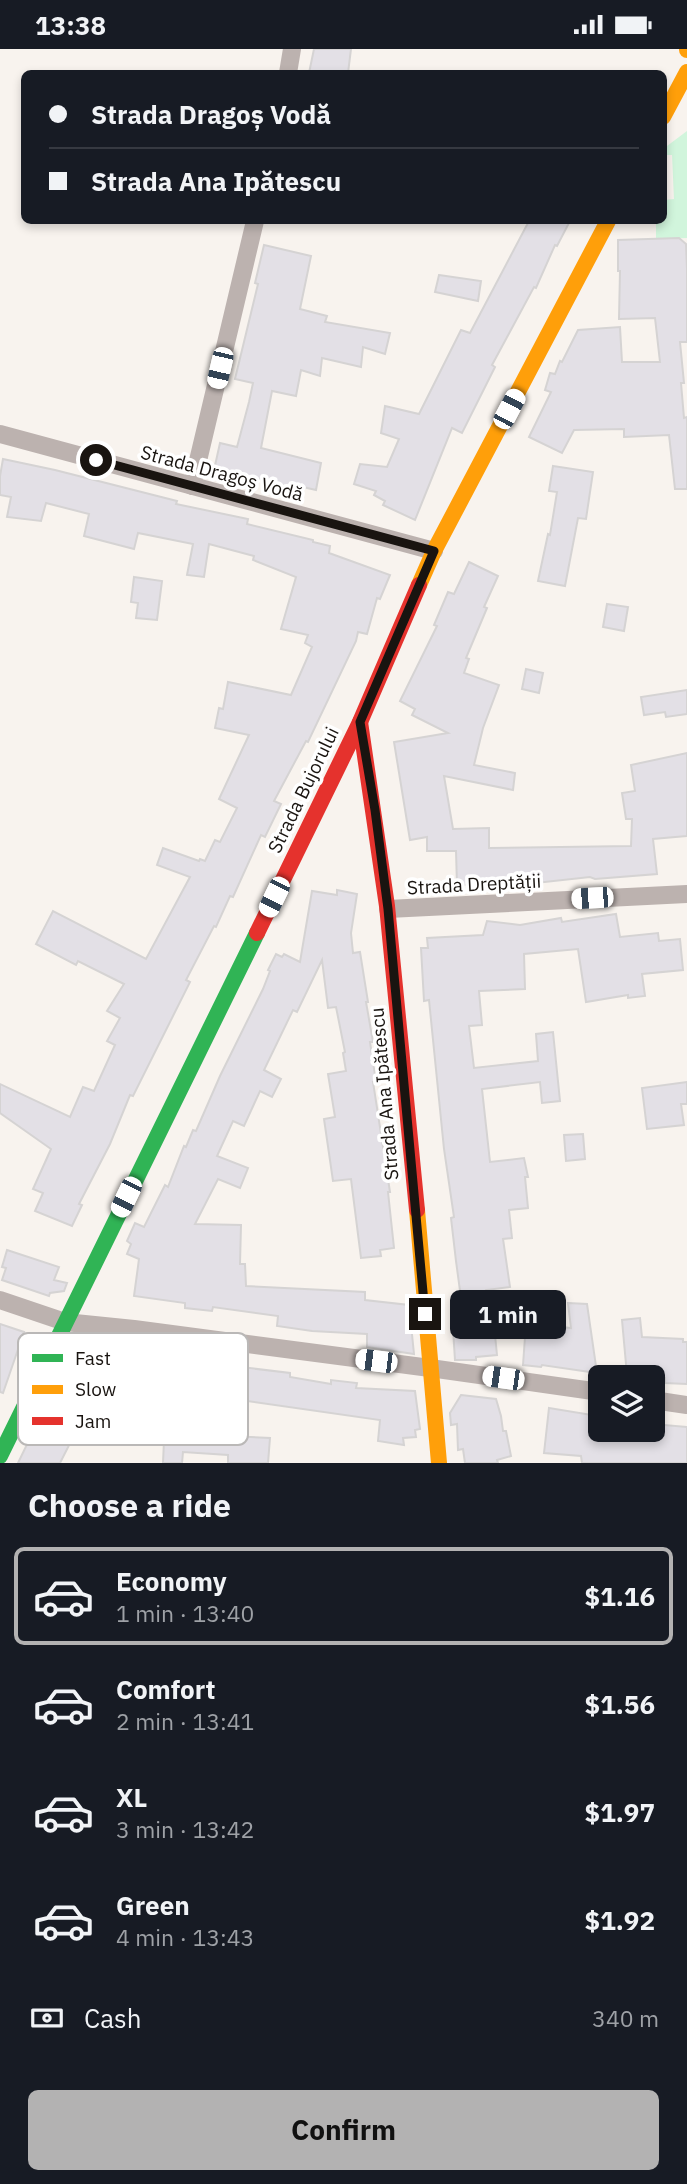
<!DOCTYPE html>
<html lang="en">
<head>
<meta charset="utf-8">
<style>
  :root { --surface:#171b24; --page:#20242c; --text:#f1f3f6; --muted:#9ea1a6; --line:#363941; --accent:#b3b2b2 }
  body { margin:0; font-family:"IBM Plex Sans",sans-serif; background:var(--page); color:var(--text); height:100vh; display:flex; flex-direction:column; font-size:26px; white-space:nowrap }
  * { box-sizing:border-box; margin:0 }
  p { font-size:23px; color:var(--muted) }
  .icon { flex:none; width:38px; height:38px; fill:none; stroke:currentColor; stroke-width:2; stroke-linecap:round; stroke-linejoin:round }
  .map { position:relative; height:1414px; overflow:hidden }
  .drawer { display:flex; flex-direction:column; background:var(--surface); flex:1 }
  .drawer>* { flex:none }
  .banner { position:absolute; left:21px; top:21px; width:646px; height:154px; border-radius:10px; box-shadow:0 4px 10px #0003; display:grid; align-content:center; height:154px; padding:0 28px; background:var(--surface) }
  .fabs { position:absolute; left:588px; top:1316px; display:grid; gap:14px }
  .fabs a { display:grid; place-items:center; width:77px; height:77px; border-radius:10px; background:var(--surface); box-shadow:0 4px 10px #0003; font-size:35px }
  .end { position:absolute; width:32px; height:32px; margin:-16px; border:9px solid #191410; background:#fff; box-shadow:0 0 0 4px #fff }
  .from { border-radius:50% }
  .bubble { position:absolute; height:49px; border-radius:10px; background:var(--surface); box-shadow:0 4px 10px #0003; font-size:23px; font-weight:700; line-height:49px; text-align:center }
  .car { position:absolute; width:21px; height:42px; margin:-21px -10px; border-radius:9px; box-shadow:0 0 5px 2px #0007; background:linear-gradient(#fff 24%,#345 0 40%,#fff 0 76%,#345 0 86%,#fff 0) }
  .banner b { display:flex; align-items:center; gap:24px; height:66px; font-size:26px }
  .banner b+b { border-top:2px solid var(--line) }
  .banner i { width:18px; height:18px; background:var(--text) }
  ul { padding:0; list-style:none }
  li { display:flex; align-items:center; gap:21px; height:98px; margin:0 14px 10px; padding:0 14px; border:4px solid transparent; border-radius:10px }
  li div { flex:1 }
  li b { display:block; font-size:26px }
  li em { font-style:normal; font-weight:700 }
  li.active { border-color:var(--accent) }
  li>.icon { width:63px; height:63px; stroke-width:1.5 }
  h2 { padding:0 28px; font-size:32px; line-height:84px }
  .pay { display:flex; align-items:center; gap:18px; height:77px; padding:0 28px; font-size:26px }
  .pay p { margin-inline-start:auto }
  .primary-button { display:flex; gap:14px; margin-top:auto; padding:14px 28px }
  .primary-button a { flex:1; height:80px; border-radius:10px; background:var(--accent); color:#111; font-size:28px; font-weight:700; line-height:80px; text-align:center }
  .status { display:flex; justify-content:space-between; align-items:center; height:49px; padding:0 35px; background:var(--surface); direction:ltr }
  .status svg { height:19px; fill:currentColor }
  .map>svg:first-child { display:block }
  .green { fill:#d1f5dc }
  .building { fill:#e3e0e6; stroke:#d5d3d3; stroke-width:2 }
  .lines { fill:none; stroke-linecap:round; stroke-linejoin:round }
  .street { stroke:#bcb2af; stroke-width:18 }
  .fast { stroke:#30b455; stroke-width:16 }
  .slow { stroke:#ff9f0a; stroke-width:16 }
  .jam { stroke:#e5322d; stroke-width:16 }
  .route { stroke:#191410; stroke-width:9 }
  .labels { text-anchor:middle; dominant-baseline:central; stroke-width:7; stroke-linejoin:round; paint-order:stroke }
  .street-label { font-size:19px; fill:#191410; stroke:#fff }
  .key { fill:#fff; stroke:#bab8b7; stroke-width:2 }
  .key-label { font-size:19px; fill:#191410 }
</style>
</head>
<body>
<div class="status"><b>13:38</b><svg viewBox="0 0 49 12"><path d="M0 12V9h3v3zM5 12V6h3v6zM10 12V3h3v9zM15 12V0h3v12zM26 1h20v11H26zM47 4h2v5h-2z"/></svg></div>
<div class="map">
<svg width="687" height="1414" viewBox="0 0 687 1414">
  <rect width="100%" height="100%" fill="#f8f3ee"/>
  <path class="green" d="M687,82V189L656,190V172H663V151L674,150L672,106H663V100Z"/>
  <g class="building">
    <path d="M314,0H351L348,24H309Z"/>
    <path d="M529,172H570L557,197L555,196L536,239L534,238L492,316L495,318L462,384L452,379L415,471L383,456L385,452L374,446L376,442L354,435L360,415L387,418L399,390L381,384L385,357L419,365L461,281L470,284Z"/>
    <path d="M679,189L686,195L687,219V293H680L684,334H681L684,369L687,368V440H675L669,386L624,388V380L574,381L562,404L529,388L551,343L545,341L550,324L555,325L560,312L562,313L578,281L620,278L622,313H660L655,269L619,270L620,222H618V191Z"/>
    <path d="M264,196L311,207L300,260L327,267L325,273L390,284L385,305L363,298L361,318L322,309L320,327L301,321L296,347L272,342L261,399L321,414L316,441L290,435V438L252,428V430L214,421L220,394L237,398L249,353L253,334L235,330L258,235L255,234Z"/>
    <path d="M439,226L481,232L478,252L435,243Z"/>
    <path d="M3,410L55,421L177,452L176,455L248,470L247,475L313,491V493L330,497L329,504L390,526L380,550L377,549L367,585L358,583L356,592L308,693L306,692L274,752L281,755L265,788L261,786L233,848L230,847L216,878L214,877L186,931L190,933L133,1047L130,1046L110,1095L79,1155L82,1156L72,1177L35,1162L43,1144L33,1140L51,1100L0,1064V1035L70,1068L83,1038L94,1042L115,996L107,992L120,969L107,962L124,935L78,912L76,916L36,895L53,862L146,910L190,828L157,816L163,799L199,812L200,810L205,812L215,791L220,793L237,759L219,750L249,686L215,679L219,659L223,660L228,633L291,646L312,598L305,594L308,586L281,580L296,528L253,511L254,507L209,495L204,528L187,526L193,495L138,484L134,500L84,487L89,465L46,454L41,472L7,468L11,448L0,446V427Z"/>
    <path d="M553,417L593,423L586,470L578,469L565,537L538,532L548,485L550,486L557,443L549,442Z"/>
    <path d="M469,513L498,527L484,558L487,559L466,609L469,610L464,624L499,636L483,679L474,716L515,724L513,741L444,727L453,780L489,779V799L631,797L632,770H626L622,744L635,742L631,716L687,704V787L653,790L657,825L595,830L590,828L507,837L506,835L457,836L456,802H427V788L410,791L394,693L448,684L412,666L415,660L400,652L437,577L434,576L448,543L454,545Z"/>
    <path d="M134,528L162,532L157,571L136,569L138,554L131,553Z"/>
    <path d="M607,555L628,558L624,582L603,578Z"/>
    <path d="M526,620L543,624L539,644L522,640Z"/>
    <path d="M687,641V665L666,668L665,663L644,666L641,648Z"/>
    <path d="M337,841L357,845L351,884L353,904L360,903L368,953H366L373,993H370L376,1033H373L390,1143H388L394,1199L380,1201L381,1207L361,1209L351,1130L333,1132L324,1070L335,1068L328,1025L346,1022L343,1004L345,1003L336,958L328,959L322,911L297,963L293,961L264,1021L281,1030L272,1048L260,1042L244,1077L233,1072L217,1107L248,1119L240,1139L218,1130L195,1175L241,1176L240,1215H245L246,1237L365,1243V1251L409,1256L414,1305L367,1298V1285L312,1282L277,1277L278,1267L213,1258L212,1262L185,1259V1254L134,1247L139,1210L127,1205L131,1195L127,1192L135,1174L144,1178L165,1136L168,1138L184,1097L186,1098L193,1081L196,1082L220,1027L263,940L270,922L268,921L276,905L282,908L284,905L300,913L312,842L337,846Z"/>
    <path d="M616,865L620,888L658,884L659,892L680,890L683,921L642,925L645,947L628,949V946L586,953L578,900L524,905L525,940L479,942L482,976L469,977L474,1019L538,1012L536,985L553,983L560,1052L542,1054L540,1033L482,1040L490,1113L524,1109L528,1128H525L528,1159L509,1161L512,1189L503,1190L510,1238L486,1241L490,1277L494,1276L497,1306L476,1308V1311H455L453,1280L465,1279L456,1212L451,1169L454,1168L444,1100L429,951L424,952L421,899H428L427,889L483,886L487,872L520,876L561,869L562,873Z"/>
    <path d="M687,1033V1055H681L684,1076L647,1080L642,1039Z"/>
    <path d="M583,1085L585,1110L566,1112L564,1086Z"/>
    <path d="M7,1201L59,1218L54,1231L67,1234L64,1242L50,1244L49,1247L2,1231L6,1219L2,1218Z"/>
    <path d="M568,1254L587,1255L597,1324L542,1316L541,1318L523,1316L526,1274L571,1279Z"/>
    <path d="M640,1269L642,1288L683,1290V1293H687V1335L665,1334V1329L627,1326L622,1271Z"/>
    <path d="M0,1275L24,1283L3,1344L0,1343Z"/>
    <path d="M74,1293L107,1300L102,1319L96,1318L88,1359L60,1414H18L61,1325Z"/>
    <path d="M142,1306L290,1324V1328L331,1335V1331L357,1334L356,1339L415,1342L420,1380L415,1381L416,1388L403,1389L404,1396L378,1392L380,1371L240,1351V1356L223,1351L221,1346L186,1341L184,1385L270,1389L268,1414H228V1406L183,1403L182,1414H163L165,1369H163V1359L138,1352Z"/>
    <path d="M461,1346L496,1350L501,1367L503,1382H506L511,1407L497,1411L498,1414H465L463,1400L458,1401L457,1375L451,1376L450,1364Z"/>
    <path d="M549,1359L592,1366L590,1375L600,1376V1381H653V1375L687,1378V1414H582L581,1407L544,1404Z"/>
  </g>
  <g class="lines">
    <g class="street">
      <path d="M288,24L292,0"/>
      <path d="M0,385L434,502"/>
      <path d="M192,437L255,172"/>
      <path d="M388,860L687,845"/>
      <path d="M0,1251L65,1273L134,1280L430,1319L600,1343"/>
      <path d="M653,1351L687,1356"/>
    </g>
    <path class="fast" d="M0,1407L257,884"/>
    <g class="slow">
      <path d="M687,0V1"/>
      <path d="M663,68L687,23"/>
      <path d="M419,536L434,502L608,172"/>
      <path d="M417,1161L439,1414"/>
    </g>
    <g class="jam">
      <path d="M360,673L387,857L417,1161"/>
      <path d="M257,884L360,673L419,536"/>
    </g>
  </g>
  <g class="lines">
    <path class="route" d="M96,411L434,502L360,673L375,761L388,860L425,1265"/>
  </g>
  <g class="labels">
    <g class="street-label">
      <text transform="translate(222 424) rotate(15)">Strada Dragoș Vodă</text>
      <text transform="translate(303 741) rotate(-64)">Strada Bujorului</text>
      <text transform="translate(474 835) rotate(-3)">Strada Dreptății</text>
      <text transform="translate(384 1045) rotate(-95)">Strada Ana Ipătescu</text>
    </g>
  </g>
  <rect x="18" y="1284" width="230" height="112" rx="10" class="key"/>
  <rect x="32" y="1305" width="31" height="8" fill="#30b455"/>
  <rect x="32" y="1336" width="31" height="9" fill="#ff9f0a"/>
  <rect x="32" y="1368" width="31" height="8" fill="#e5322d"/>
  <g class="key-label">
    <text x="75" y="1316">Fast</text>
    <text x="75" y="1347">Slow</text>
    <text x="75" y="1379">Jam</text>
  </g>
</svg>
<div class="fabs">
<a><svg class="icon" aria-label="layers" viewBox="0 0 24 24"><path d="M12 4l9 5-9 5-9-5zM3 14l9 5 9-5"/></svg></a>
</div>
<i class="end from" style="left:96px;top:411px"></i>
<i class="end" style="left:425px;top:1265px"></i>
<div class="bubble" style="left:450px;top:1241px;width:116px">1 min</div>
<i class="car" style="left:220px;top:319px;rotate:193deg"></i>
<i class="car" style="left:509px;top:360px;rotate:28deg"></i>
<i class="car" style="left:274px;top:848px;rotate:206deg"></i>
<i class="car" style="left:592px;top:849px;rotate:267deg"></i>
<i class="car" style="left:126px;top:1148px;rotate:206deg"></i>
<i class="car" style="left:376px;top:1312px;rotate:277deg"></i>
<i class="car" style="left:503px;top:1329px;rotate:278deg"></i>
<div class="banner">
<b><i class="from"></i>Strada Dragoș Vodă</b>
<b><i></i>Strada Ana Ipătescu</b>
</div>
</div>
<section class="drawer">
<h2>Choose a ride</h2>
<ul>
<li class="active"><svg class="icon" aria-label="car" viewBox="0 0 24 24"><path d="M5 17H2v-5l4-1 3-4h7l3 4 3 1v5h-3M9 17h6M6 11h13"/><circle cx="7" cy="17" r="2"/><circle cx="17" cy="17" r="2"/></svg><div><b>Economy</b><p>1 min · 13:40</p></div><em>$1.16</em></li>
<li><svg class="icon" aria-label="car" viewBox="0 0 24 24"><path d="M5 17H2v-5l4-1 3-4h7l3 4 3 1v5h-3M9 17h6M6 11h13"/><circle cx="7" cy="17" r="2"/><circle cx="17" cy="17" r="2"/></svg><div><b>Comfort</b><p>2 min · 13:41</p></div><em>$1.56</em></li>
<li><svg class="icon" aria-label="car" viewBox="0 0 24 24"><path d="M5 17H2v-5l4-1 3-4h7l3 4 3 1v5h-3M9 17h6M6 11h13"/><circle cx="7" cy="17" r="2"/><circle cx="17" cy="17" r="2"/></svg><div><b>XL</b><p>3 min · 13:42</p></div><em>$1.97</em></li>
<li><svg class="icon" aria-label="car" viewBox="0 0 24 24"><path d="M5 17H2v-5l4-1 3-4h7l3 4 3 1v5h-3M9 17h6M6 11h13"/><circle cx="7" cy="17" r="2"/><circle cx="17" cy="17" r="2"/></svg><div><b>Green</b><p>4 min · 13:43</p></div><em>$1.92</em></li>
</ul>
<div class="pay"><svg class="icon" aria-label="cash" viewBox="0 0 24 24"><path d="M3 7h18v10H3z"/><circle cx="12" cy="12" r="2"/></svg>Cash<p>340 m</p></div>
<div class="primary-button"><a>Confirm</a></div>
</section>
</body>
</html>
